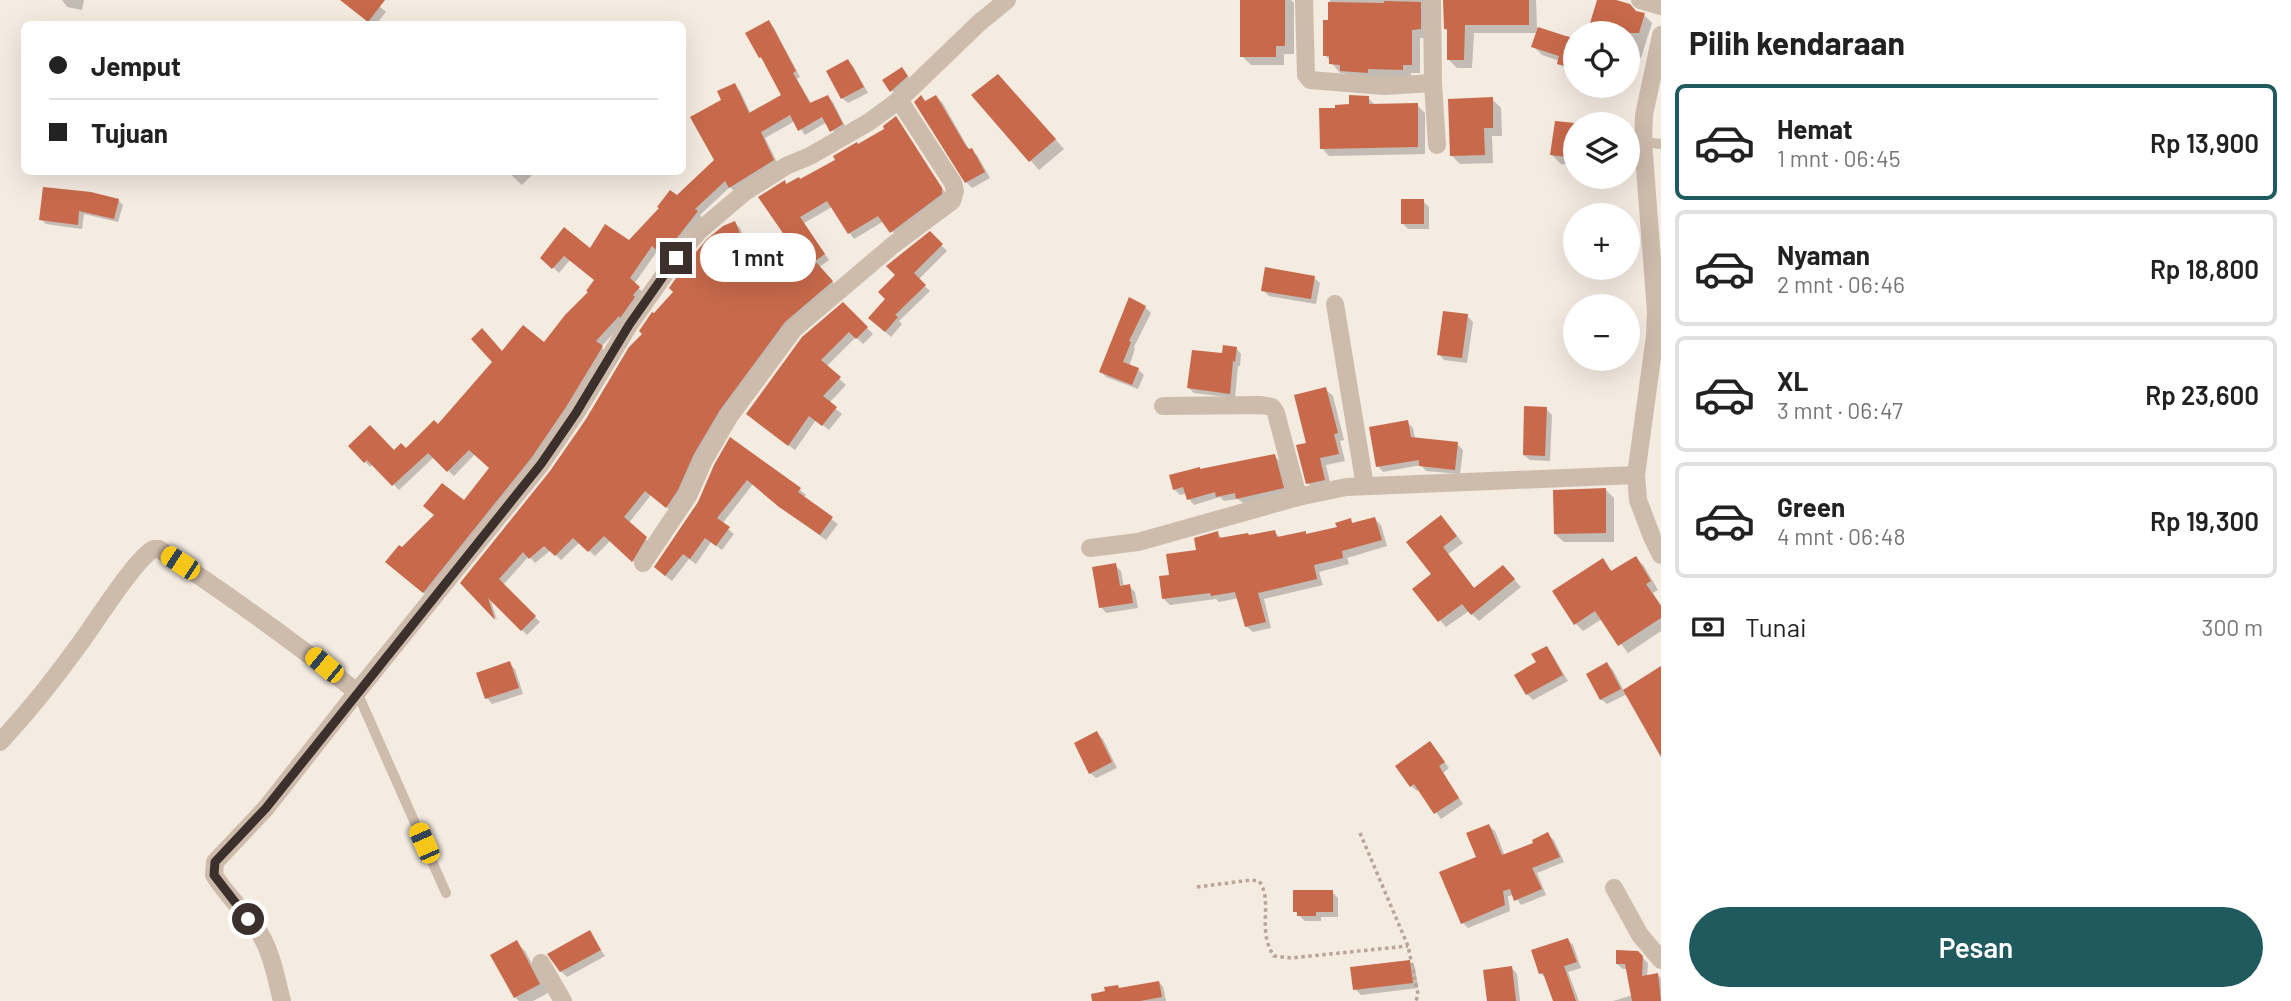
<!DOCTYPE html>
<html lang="id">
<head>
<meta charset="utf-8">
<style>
  :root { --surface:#fff; --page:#f6f6f6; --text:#222; --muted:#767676; --line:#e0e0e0; --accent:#1f5a5e }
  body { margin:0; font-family:Barlow,sans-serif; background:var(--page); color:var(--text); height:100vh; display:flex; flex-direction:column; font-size:26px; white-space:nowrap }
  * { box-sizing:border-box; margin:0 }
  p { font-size:23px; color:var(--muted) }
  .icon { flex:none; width:38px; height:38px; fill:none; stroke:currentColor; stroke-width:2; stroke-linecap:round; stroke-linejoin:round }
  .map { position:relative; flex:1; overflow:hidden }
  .sheet { display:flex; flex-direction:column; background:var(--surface); width:630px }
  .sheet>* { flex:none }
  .banner { position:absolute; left:21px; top:21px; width:665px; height:154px; border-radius:10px; box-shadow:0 7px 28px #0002; display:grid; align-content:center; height:154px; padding:0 28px; background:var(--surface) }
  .buttons { position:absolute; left:1563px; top:21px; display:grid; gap:14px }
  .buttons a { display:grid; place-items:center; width:77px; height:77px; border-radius:50%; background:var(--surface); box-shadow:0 7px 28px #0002; font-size:35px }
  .end { position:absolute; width:32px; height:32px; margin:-16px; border:9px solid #3b302b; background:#fff; box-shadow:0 0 0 4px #fff }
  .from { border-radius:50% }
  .bubble { position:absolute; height:49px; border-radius:24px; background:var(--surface); box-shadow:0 7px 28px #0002; font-size:23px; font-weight:600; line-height:49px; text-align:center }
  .car { position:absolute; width:21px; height:42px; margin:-21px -10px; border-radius:9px; box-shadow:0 0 5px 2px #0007; background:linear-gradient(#f5c518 24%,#345 0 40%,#f5c518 0 76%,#345 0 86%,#f5c518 0) }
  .banner b { display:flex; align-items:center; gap:24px; height:66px; font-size:26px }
  .banner b+b { border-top:2px solid var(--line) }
  .banner i { width:18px; height:18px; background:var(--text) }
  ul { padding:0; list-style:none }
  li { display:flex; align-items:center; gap:21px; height:116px; margin:0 14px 10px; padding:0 14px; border:4px solid var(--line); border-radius:10px }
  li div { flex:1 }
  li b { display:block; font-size:26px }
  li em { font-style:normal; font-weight:600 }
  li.current { border-color:var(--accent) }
  li>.icon { width:63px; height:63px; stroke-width:1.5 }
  h2 { padding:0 28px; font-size:32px; line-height:84px }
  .pay { display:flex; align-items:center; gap:18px; height:77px; padding:0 28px; font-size:26px }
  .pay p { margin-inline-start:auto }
  .cta { display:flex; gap:14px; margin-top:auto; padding:14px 28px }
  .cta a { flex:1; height:80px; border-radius:42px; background:var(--accent); color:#fff; font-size:28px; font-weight:600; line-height:80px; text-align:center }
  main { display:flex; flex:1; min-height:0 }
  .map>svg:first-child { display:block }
  .shadow { fill:#0003 }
  .building { fill:#c8694b }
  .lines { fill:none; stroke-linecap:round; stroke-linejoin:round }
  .path { stroke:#b9a596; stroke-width:3.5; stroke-dasharray:3.5 3.5; stroke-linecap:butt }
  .lane { stroke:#cdbbac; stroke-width:10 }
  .street { stroke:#cdbbac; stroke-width:18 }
  .route { stroke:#3b302b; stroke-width:9 }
</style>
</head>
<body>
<main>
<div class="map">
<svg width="1661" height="1001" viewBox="0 0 1661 1001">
  <rect width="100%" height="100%" fill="#f4ebe1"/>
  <g class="shadow">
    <path d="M62,0H84L82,10L67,7Z"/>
    <path d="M345,0H372L386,12L376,24H372L350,7Z"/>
    <path d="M1242,0H1291L1294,3V54H1284V65H1251L1242,56Z"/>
    <path d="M1330,0H1435L1429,38H1420V73H1411V78L1351,79L1344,73H1340L1325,55L1330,22Z"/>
    <path d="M1445,0H1536L1537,28L1566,38L1567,36L1575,38V74L1568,71L1559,63L1560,61L1542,55L1533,46L1537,33H1474L1472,68H1457L1448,59L1449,32L1445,29Z"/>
    <path d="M1599,0H1610L1644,15L1652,23L1641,58L1635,56L1628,84V33H1588Z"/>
    <path d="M769,22L774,28L800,77L797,79L812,105L828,97L833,102L847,130L837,136L827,122L805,135L795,121L765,138L779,166L736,193L730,187L700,215L702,218L670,260L658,250L634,284L644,293L625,321L601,347L607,353L572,412L429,597L393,567L402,549L464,502L491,468L475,454L454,476L434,457L399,490L373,464L370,467L350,446L394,452L406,450L438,427L502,353L544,345L590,293L596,280L570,260L559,273L543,258L629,242L717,160L723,100L735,85L740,91L751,114L783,95L766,63L760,57Z"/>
    <path d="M848,61L853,66L868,93L848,103L842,98Z"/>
    <path d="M907,75L912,82L897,97L884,81Z"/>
    <path d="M1007,85L1064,149L1039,170L974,95Z"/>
    <path d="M936,97L942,102L970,151L977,155L990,178L972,188L966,182L926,103Z"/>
    <path d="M1368,98L1376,106L1417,105L1425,113V154L1329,156L1322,148L1351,106Z"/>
    <path d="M1492,99L1501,108L1502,136H1492L1493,163L1460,164L1451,155Z"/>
    <path d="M896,119L947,195L897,237L884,221L854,239L832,207L804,223L829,260L819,267L837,287L790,327L673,512L651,495L628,524L651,544L638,566L611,540L595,556L580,542L561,560L551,550L535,563L529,556L503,585L540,622L527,635L490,598L497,620L462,583L552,472L644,334L654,316L735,223L740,228L754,263L789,239L787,185L800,181L886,129Z"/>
    <path d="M1575,125V165L1561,164L1552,155Z"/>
    <path d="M508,172H535L522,185Z"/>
    <path d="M118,200L123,205L118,222L84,214L82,229L46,224L41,219Z"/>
    <path d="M1423,201L1429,207V229H1408L1403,224Z"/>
    <path d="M930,234L947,251L918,280L930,291L899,321L902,324L891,337L871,318L887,299L898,275Z"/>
    <path d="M1314,278L1320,283L1316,304L1269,296L1263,290Z"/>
    <path d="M843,304L873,334L863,344L856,337L826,367L846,385L829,403L842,414L829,430L816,420L795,450L754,420Z"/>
    <path d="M1145,307L1151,313L1134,347L1135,349L1129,366L1138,369L1144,375L1138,389L1106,377L1101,371Z"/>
    <path d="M1467,316L1473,322L1467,363L1444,360L1439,354Z"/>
    <path d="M1236,348L1241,354L1240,366H1238L1235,398L1194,393L1189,388Z"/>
    <path d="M1325,389L1333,396L1344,440L1340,441L1345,461L1326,465L1331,487L1315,490L1308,483V444Z"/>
    <path d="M1546,409L1552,415L1550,461L1530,460L1524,455Z"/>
    <path d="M1407,422L1413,428L1415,439L1457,444L1463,450L1460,474L1426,471L1421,465L1383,472L1378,466Z"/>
    <path d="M731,440L800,490L806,495L803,498L838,524L826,540L787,512L753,484L722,524L734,534L722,550L711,542L696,564L689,559L672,581L662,573Z"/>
    <path d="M1274,456L1280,461L1288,493L1243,503L1238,499L1224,501L1220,497L1194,505L1189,499L1187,493L1180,495L1174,489Z"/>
    <path d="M1605,489L1614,498V542H1564L1555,534Z"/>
    <path d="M1375,519L1381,525L1387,546L1347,558L1349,564L1319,572L1323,585L1264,599L1271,628L1253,632L1246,626L1239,598L1219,602L1216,599L1170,605L1163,598L1171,577L1217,533L1223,539L1250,537L1274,532L1281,538L1305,533L1308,535L1339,528L1350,520L1355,525Z"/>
    <path d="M1447,524L1463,543L1448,554L1475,590L1509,574L1521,587L1479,621L1469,611L1446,627L1440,620L1434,575Z"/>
    <path d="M1636,558L1644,566L1658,590L1653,593L1661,605V631L1628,653L1602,619L1583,631L1575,623L1602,561L1613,572Z"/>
    <path d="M1115,565L1121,571L1124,587L1129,586L1135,592L1138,608L1106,613L1101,607Z"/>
    <path d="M1547,648L1552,654L1568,681L1533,700L1527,694L1538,663Z"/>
    <path d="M509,663L515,669L523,694L492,704L487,698Z"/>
    <path d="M1607,664L1613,670L1624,691L1661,668V753L1627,694L1607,704L1601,699Z"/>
    <path d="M1097,733L1103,739L1117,768L1096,778L1090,773Z"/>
    <path d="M1435,749L1449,768L1443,773L1463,804L1441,819L1420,789L1417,791L1411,786Z"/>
    <path d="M1489,826L1495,831L1505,856L1535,844L1548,835L1554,840L1564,862L1537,873L1546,895L1521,905L1514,895L1508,896L1510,911L1468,928L1463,923L1478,858Z"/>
    <path d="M1332,892L1338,898V917H1321V921H1305L1295,911Z"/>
    <path d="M589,932L605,956L567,977L561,971Z"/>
    <path d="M1568,940L1573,945L1581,968L1568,972L1579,1001H1555L1548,980L1541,974L1533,951Z"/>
    <path d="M516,942L525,951L548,993L533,1001H519L515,997Z"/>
    <path d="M1637,952L1648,963L1647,977L1658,975L1661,978V1001H1613L1633,995L1628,969H1623L1617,964Z"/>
    <path d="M1410,962L1415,967L1418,988L1361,995L1355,989Z"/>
    <path d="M1512,968L1517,974L1520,1001H1489Z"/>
    <path d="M1159,982L1163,987L1166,1001H1108L1121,990Z"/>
  </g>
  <g class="building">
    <path d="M340,0H385L368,22Z"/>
    <path d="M1240,0H1285V46H1276V57H1240Z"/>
    <path d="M1443,0H1529V25H1465L1464,60H1447V29H1444Z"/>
    <path d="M1597,0H1616L1630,4L1636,11L1645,13L1639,33H1587Z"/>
    <path d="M1384,1L1421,2V29L1412,30V65H1403V70L1368,69V73L1340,71V65L1329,64V56H1323V20H1328V2L1384,3Z"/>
    <path d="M769,20L796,71L793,73L810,103L828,95L843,124L830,132L822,117L798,131L790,115L761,132L774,160L729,188L725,181L695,209L698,211L663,256L652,246L630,278L640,287L633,295L635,297L620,318L619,316L596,341L603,346L566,407L532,457L423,593L385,562L399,545L402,547L434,515L423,506L442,483L464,500L489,468L469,450L447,472L428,453L392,486L367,460L364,463L348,446L370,425L394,450L401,443L406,448L434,420L438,424L492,362L471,339L482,328L502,351L523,325L544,342L565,315L588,292L586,291L594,280L564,256L552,269L540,258L564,227L590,248L605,224L629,240L659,208L657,207L670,190L677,195L714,160L690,117L721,100L717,91L735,83L749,113L781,95L761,57L759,58L745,33Z"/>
    <path d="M1538,27L1575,39V69L1557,64L1559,56L1531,47Z"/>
    <path d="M848,59L864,87L841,99L826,71Z"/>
    <path d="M902,67L908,76L890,92L882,80Z"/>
    <path d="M998,74L1056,139L1029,162L971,95Z"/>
    <path d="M921,95L925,101L936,95L966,146L969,149L972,148L985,172L965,183L914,102Z"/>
    <path d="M1349,95L1369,96V104L1418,103V147L1320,149L1319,108H1335V105L1349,104Z"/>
    <path d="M1493,97V128H1484L1485,155L1450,156L1448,99Z"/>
    <path d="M896,116L942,188V194L890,233L878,216L848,234L827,201L800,217L825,254L815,261L833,281L785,322L720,410L694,454L678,490L666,508L645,491L624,517L647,537L632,562L604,536L588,552L573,538L555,556L544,546L529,559L523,552L499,579L536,616L521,631L488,598L495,620L460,583L550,471L586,419L629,347L642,334L639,331L652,312L654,313L673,292L669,288L685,265L707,239L723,226L735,221L752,263L787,239L758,197L785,180L786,184L799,177L800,179L835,160L833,156L857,142L858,144L884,129L883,126Z"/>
    <path d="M1555,121L1575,123V158L1550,155Z"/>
    <path d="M43,187L91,192L119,199L114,219L79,211L78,225L39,220Z"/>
    <rect x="1401" y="199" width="23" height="25"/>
    <path d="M930,231L943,244L914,273L926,285L895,315L898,317L885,332L868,318L885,299L878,292L895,275L886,266Z"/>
    <path d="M1265,267L1315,276L1311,299L1261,291Z"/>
    <path d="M1129,297L1146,306L1129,341L1131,342L1123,362L1139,368L1132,385L1099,372Z"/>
    <path d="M843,302L868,327L856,339L849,332L821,360L841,377L823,396L837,407L822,426L809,416L788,446L746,414L802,337Z"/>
    <path d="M1443,311L1468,314L1462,358L1437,355Z"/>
    <path d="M1223,345L1237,347L1235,362L1233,361L1230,394L1187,388L1192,350L1222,353Z"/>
    <path d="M1326,387L1338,433L1334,434L1339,454L1320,458L1325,480L1306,484L1296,445L1306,443L1294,395Z"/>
    <path d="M1524,406L1547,407L1545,456L1523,455Z"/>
    <path d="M1408,420L1411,437L1458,442L1455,470L1419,466V460L1376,467L1369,427Z"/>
    <path d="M730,437L801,488L798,492L833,517L820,535L779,507L747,480L717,518L730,527L716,546L705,538L690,559L683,554L665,576L654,567L698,502L714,465Z"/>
    <path d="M1275,454L1284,488L1236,499L1235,493L1216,497L1215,492L1187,500L1183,487L1173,490L1169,475L1200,467V469Z"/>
    <path d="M1606,488V533L1554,534L1553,490Z"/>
    <path d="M1441,515L1457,536L1443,547L1474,588L1503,565L1515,579L1471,615L1462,604L1438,622L1412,589L1431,574L1406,542Z"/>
    <path d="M1375,517L1382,540L1342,551L1343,558L1314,565L1317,579L1258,593L1266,622L1245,627L1235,592L1211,596L1210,593L1162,599L1159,576L1169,575L1166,554L1196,550L1194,538L1218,531L1219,538L1248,533L1249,535L1275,530L1277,537L1306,531V534L1337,527L1335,523L1351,518L1352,523Z"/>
    <path d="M1636,556L1651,581L1646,584L1661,606V618L1618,646L1595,611L1574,625L1552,591L1603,558L1611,571Z"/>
    <path d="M1116,563L1120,586L1130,584L1133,603L1099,608L1092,567Z"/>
    <path d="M1547,646L1563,675L1526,695L1514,675L1536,662L1531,654Z"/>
    <path d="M510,661L519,688L485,699L476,673Z"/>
    <path d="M1607,662L1621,689L1600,700L1586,674Z"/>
    <path d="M1661,666V757L1623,690Z"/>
    <path d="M1097,731L1112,762L1089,774L1074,743Z"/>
    <path d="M1430,741L1445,762L1439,766L1459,798L1434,814L1414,784L1410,787L1395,766Z"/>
    <path d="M1489,824L1502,855L1533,843L1532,840L1548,832L1560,857L1532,868L1542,889L1514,901L1510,889L1503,891L1505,905L1461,924L1439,872L1476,857L1466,833Z"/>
    <path d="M1293,890H1333V912H1316V916H1297V912H1293Z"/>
    <path d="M590,930L601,950L560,972L547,954Z"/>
    <path d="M1568,938L1577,962L1564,966L1576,1001H1553L1543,973L1539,974L1531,950Z"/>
    <path d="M517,940L540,984L514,998L490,955Z"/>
    <path d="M1616,950L1638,951L1643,956L1642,976L1658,973L1661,1001H1632L1625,964H1616Z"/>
    <path d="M1410,960L1413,983L1353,990L1350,967Z"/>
    <path d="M1512,966L1516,1001H1487L1483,970Z"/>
    <path d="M1159,981L1162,997L1140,1001H1092L1091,994L1105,991L1104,987L1118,985L1119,988Z"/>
  </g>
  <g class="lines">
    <g class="path">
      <path d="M1360,833L1408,946L1418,994L1416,1001"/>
      <path d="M1197,887L1251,880L1259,881C1274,901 1256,930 1274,956L1291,958L1408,946"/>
    </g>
    <g class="lane">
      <path d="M1643,142L1661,144"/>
      <path d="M357,692L446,893"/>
    </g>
    <g class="street">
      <path d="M1304,0L1306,75L1310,80L1384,86L1433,83"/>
      <path d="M1432,0L1433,83L1437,145"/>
      <path d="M1640,0L1661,6"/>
      <path d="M1661,35L1644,115L1643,142L1656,312L1655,336L1636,475L1638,500L1652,537L1661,555"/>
      <path d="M1335,304L1365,486"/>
      <path d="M1163,406L1261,405L1272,407L1276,413L1298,497"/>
      <path d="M1090,548L1138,542L1298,497L1346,487L1636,475"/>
      <path d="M643,563L688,496L704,460L729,417L794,329L893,245L952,201L955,191L953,183L899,100"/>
      <path d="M0,742C29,711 56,677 81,642C96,622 136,557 154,549H159C227,594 293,641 357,692L541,464L576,413L629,325L676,258L699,231L745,192L786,166L810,156L869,122L899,100L979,23L1007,0"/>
      <path d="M1614,888L1640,935L1661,960"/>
      <path d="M541,963L563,1001"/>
      <path d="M282,1001C276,978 272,953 259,932C245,912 227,896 214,875L215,862L266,808L357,692"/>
    </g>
  </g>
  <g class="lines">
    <path class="route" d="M248,919L214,875L215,862L266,808L541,464L576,413L629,325L676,258"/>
  </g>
</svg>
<div class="buttons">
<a><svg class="icon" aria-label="locate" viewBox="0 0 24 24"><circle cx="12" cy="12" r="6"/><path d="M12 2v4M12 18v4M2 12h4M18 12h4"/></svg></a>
<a><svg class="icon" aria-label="layers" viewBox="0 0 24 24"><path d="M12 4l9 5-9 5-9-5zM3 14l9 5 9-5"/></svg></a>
<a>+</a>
<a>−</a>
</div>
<i class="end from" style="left:248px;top:919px"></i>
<i class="end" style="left:676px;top:258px"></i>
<div class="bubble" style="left:700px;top:233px;width:116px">1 mnt</div>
<i class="car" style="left:180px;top:563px;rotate:303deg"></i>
<i class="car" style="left:324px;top:665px;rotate:309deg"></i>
<i class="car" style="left:424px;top:843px;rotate:336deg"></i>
<div class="banner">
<b><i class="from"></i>Jemput</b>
<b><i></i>Tujuan</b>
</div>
</div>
<section class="sheet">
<h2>Pilih kendaraan</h2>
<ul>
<li class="current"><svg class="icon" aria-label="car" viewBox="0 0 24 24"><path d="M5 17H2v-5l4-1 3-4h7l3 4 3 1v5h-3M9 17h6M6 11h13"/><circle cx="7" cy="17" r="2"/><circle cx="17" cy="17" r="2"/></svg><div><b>Hemat</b><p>1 mnt · 06:45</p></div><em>Rp 13,900</em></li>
<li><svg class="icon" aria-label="car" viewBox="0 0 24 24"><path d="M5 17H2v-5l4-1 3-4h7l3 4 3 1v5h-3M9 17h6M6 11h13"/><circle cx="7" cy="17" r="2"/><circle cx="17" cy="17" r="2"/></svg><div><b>Nyaman</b><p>2 mnt · 06:46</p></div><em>Rp 18,800</em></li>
<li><svg class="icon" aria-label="car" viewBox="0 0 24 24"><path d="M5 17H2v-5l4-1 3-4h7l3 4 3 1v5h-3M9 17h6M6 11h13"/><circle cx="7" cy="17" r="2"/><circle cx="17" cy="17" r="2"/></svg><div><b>XL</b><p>3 mnt · 06:47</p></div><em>Rp 23,600</em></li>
<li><svg class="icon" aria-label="car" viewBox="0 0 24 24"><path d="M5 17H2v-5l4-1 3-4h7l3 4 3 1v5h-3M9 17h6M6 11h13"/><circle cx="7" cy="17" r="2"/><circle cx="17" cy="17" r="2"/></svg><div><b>Green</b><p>4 mnt · 06:48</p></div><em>Rp 19,300</em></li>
</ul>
<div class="pay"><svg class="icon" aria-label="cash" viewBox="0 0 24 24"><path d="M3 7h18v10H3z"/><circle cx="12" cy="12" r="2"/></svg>Tunai<p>300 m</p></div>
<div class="cta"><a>Pesan</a></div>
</section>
</main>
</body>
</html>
